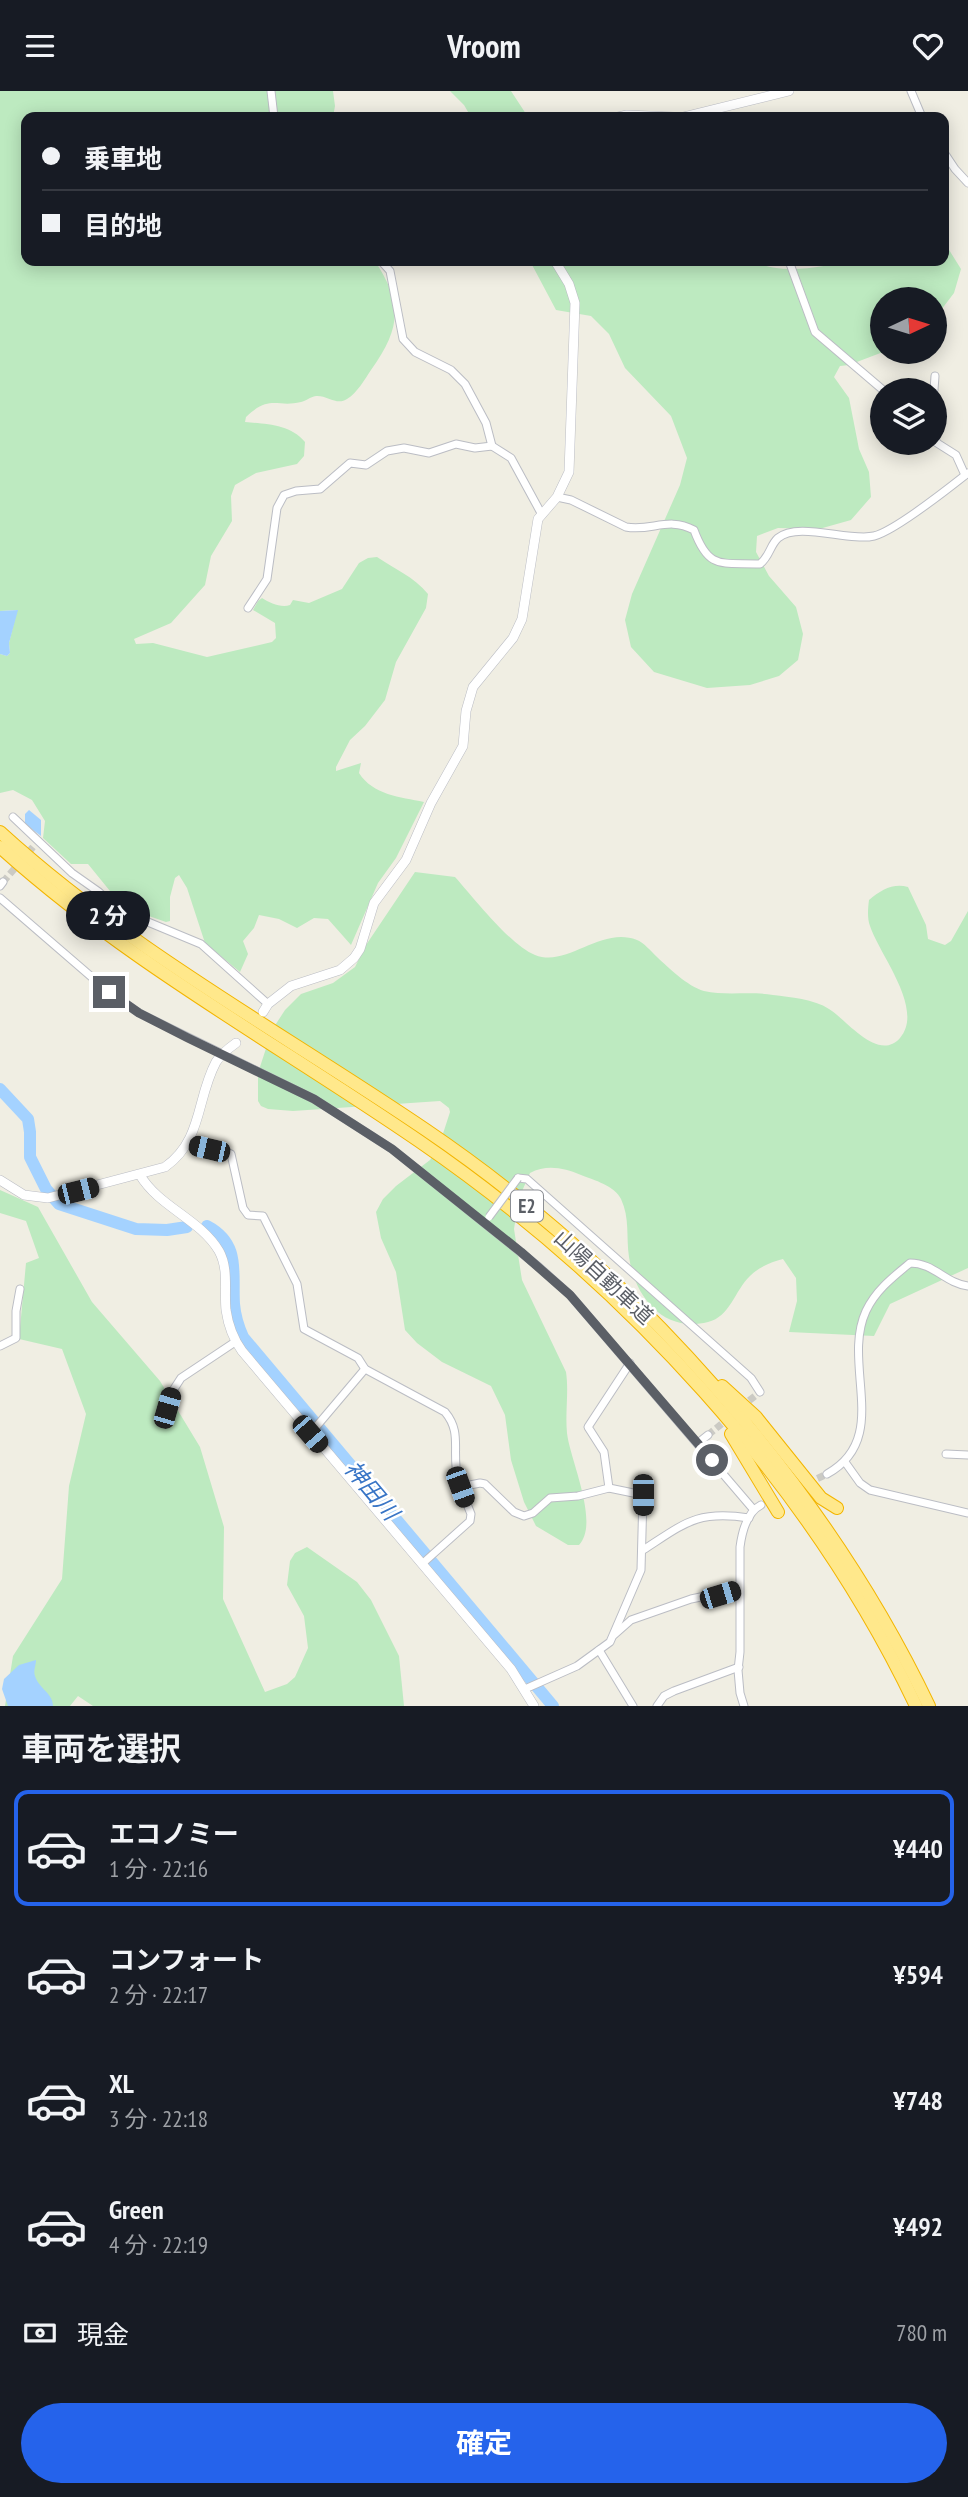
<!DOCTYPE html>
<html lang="ja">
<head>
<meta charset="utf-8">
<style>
  :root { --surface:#171b24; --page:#242831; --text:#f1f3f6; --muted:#9ea1a6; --line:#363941; --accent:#2563eb }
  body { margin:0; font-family:"PT Sans Narrow","Noto Sans JP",sans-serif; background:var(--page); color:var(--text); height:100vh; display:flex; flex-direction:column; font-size:26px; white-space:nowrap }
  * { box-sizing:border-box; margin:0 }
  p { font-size:23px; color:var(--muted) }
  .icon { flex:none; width:38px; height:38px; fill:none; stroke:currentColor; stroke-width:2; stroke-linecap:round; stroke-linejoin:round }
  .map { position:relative; height:1615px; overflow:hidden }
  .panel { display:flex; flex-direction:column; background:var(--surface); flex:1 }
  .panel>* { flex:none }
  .banner { position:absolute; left:21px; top:21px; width:928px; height:154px; border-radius:14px; box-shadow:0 4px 18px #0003; display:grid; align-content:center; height:154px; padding:0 21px; background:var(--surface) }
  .needle { width:46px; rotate:86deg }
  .fabs { position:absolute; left:870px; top:196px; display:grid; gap:14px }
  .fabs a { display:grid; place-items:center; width:77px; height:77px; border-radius:50%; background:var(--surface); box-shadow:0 4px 18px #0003; font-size:35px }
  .end { position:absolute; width:32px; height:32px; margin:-16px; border:9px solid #5b5f66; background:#fff; box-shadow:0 0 0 4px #fff }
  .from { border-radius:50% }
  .bubble { position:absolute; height:49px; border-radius:24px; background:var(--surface); box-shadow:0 4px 18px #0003; font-size:23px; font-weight:700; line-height:49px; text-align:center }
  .car { position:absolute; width:21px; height:42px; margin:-21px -10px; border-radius:9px; box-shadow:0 0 5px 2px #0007; background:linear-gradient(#222 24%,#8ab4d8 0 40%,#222 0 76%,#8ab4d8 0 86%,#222 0) }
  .banner b { display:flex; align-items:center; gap:24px; height:66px; font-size:26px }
  .banner b+b { border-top:2px solid var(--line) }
  .banner i { width:18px; height:18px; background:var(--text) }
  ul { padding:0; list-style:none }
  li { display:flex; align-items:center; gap:21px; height:116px; margin:0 14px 10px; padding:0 7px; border:4px solid transparent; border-radius:14px }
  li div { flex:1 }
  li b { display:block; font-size:26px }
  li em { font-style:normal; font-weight:700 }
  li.selected { border-color:var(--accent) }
  li>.icon { width:63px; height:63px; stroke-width:1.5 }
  h2 { padding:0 21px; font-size:32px; line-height:84px }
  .pay { display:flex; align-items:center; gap:18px; height:77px; padding:0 21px; font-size:26px }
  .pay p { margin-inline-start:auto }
  .primary-button { display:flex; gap:14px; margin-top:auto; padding:14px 21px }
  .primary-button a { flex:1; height:80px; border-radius:42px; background:var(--accent); color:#fff; font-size:28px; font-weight:700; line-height:80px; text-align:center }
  header { display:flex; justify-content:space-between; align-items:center; height:91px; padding:0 21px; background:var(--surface); font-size:32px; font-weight:700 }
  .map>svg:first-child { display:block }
  .green { fill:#bdeac0 }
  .water { fill:#a4d2ff }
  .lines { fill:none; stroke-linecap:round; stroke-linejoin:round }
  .river { stroke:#a4d2ff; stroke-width:12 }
  .minor-tunnel { stroke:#cbcac4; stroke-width:7; stroke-dasharray:7 3.5; stroke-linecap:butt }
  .minor-casing { stroke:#bbbdc4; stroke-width:9 }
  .tertiary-casing { stroke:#bbbdc4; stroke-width:10 }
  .motorway-casing { stroke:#f3b500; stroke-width:14 }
  .minor { stroke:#fff; stroke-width:7 }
  .tertiary { stroke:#fff; stroke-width:9 }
  .motorway { stroke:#ffe88b; stroke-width:12 }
  .minor-bridge-casing { stroke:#bbbdc4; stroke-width:9; stroke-linecap:butt }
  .minor-bridge { stroke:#fff; stroke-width:7 }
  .route { stroke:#5b5f66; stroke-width:9 }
  .labels { text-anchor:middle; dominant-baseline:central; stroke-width:5; stroke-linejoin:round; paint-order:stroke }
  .shield { fill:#fff; stroke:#8c8f94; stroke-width:2 }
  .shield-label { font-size:19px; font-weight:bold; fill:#5b5f66 }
  .street-label { font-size:21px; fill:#5b5f66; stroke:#fff }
  .water-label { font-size:23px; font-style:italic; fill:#3875c6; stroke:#fff }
</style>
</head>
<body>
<header><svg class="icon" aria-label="menu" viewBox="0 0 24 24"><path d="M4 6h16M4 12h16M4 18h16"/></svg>Vroom<svg class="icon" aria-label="heart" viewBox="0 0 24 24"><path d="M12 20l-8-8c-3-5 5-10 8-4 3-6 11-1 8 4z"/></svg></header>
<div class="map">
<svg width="968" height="1615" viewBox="0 0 968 1615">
  <rect width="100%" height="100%" fill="#f0eee3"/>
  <g class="green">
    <path d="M0,0H333L335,15L333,26H26V170H375C403,213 401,237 371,279C365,288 357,302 347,308C337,315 327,304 316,305C310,306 306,310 301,311C277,317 270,303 246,326L245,331C267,333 290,333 305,351L304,365L297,373L256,382L235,394L231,405L232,430L211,465L205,494L171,532L134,548L136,553L153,552L207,566L272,551L276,547L275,532L253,519L258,510L262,507C270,512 281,517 290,514L293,509L309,512L342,498L359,472L368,467L377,466C396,479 413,485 428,503L426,517L396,571L385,609L365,635L350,649L336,676V680L361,672L359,682C373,704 400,706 424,711L396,767L378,792L351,854L328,828L314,827L297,837L279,828L259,824L254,837L243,850L248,863L240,881L205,852L187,797L179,784L175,787L170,806V830L166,831L123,816L88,773H71L43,747L45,730L32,709L13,699L0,702V563L7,565L10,562L9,552L17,519L0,520Z"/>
    <path d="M450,0H511L528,26H471L464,14Z"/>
    <path d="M946,154L961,178L954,202L938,223L935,225L934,208H882L883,261L849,274L840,275L834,286L849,307L859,358L869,381L871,406L851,429L819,438L778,437L757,445L756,461L769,485L796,516L803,543L798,569L779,585L750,594L707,597L654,581L631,556L625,529L632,503L680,394L687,367L671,325L625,277L609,243L591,225L556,219L530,170H753C784,186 823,174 855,170C884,166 915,170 943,170V155Z"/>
    <path d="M415,781L455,786C474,807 511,855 535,864C568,877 600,835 637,849C644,852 651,860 657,866C669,877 687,895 704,900C725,905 751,900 773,904C790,906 814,908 829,918C846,928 878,972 900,947C925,918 879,863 870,835C867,827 868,817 869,809C881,799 893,792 908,796L926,834L928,848L945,854L951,850L968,820V1177L890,1213L874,1245L789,1241L797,1210L796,1187L783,1168C771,1171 759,1176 750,1185C735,1199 730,1226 708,1231C663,1242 635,1206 629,1166C626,1146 630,1127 621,1108C615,1095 594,1089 581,1084C564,1077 547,1073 530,1082L519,1107L514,1138L522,1189L566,1281C569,1301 565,1321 567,1342C570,1369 600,1432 579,1454H568L536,1435L524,1411L511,1369L505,1324L491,1295L442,1271L417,1252L405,1239L396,1181L381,1147L376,1121L383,1108L396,1095L430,1069L438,1058L450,1021L449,1017L440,1010L293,1020L268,1018L261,1015L258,1010V982L272,939L285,919L301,903L333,892L355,876L366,854Z"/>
    <path d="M0,1099L38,1116L92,1211L160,1290L200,1356L224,1436L223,1508L265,1601L287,1593L295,1586L308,1557L304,1525L287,1494L290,1470L295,1462L307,1456L357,1491L371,1509L399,1565L404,1615H93L78,1605L70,1615H5L13,1565L62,1488L69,1395L86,1323L62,1258L19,1248L26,1172L39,1167L26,1130L0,1122Z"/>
  </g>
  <g class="water">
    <path d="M18,519L9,552L10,562L7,565L0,563V520Z"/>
    <path d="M29,719L41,729V745L25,733V723Z"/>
    <path d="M36,1569C36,1574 33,1580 35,1585C39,1598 53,1602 53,1615H8L2,1598L4,1588L19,1574Z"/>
  </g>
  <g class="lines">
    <g class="river">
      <path d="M0,998L28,1028L30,1041V1066L46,1098L59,1113L136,1138L167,1139L187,1136"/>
      <path d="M207,1135C241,1153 232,1182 234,1213C235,1225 238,1235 243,1246L553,1615"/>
    </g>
    <g class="minor-tunnel">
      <path d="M3,791L33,756"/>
      <path d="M741,1316L760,1301"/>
      <path d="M708,1344L730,1326"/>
      <path d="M808,1392L827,1383"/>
    </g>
    <g class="minor-casing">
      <g id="minor">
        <path d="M271,0L274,26"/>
        <path d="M911,0L922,26"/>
        <path d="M943,60L955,78L968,92"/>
        <path d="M381,170L390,180L403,248L415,261L451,279L465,293L486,332L492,355"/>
        <path d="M789,170L815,241L883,299"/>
        <path d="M934,299L935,285"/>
        <path d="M934,345L937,352L956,364L965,384"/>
        <path d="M557,406L571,409L626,436C651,441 668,425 694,439C709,480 722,471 760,473C770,465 770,454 778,447C798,430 849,451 874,445C895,440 949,397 968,382"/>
        <path d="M248,517L267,488L277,417L284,404L296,400L320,398L350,372L366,374L387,360L404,357L429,362L456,353L475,357L492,355L511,367L541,422"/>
        <path d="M13,726L72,782L99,801L119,819L201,853L268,913"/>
        <path d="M0,795L3,791"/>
        <path d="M0,807L109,901L139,922L314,1008L392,1058L539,1176L570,1204L753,1418"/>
        <path d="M188,1053L231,1063L243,1117L248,1124L263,1125L297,1193L304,1238L358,1267L365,1278L445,1321C460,1339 454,1354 456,1375C457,1391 465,1408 471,1423L470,1430L422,1473"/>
        <path d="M518,1087L527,1088L751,1287L760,1301"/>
        <path d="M0,1255L16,1247V1220L20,1198"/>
        <path d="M163,1332L172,1301L181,1287L235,1251"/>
        <path d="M310,1343L365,1278"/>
        <path d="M698,1352L708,1344"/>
        <path d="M946,1363L968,1364"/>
        <path d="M845,1371L860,1392L870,1399L968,1422"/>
        <path d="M827,1383C892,1347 841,1274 866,1220C876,1199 893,1186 910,1172C934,1172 945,1192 968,1195"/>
        <path d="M460,1396L480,1392L485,1393L514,1421L524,1425L533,1422L550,1407L578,1405L609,1397L643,1404L641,1479L610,1551L577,1575L525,1598"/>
        <path d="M609,1397L604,1361L588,1336L630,1272"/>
        <path d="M643,1459C685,1432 697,1419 749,1427"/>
        <path d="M614,1544L631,1529L691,1508L739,1498"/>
        <path d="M599,1559L633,1615"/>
        <path d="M657,1615L664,1605L674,1600L739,1576"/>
        <path d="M744,1615L740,1602L738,1579L740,1561V1456C742,1441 747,1421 761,1414"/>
      </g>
    </g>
    <g class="tertiary-casing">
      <g id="tertiary">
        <path d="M618,26L627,24L674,26"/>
        <path d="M683,26L789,0"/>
        <path d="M263,921L268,913L291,895L340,879L354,867L360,858L374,812L406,769L431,712L463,655L466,620L473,596L513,547L522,528L538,428L557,406L569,381L575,212L569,193L555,170"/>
        <path d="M140,1084C159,1116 200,1128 219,1160C229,1178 224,1200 226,1219C228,1233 234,1249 242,1260L511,1578L534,1615"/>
        <path d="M0,1089L24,1104L48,1107L165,1076C203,1049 196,1008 216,971C221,963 229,957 236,952"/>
      </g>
    </g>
    <g class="motorway-casing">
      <g id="motorway">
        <path d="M0,741C128,858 283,942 426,1039C631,1178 822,1391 929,1615"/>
        <path d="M0,756C127,871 278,953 419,1050C623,1190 809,1390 916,1615"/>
        <path d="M722,1295L756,1326L821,1407L837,1417"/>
        <path d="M731,1343L778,1421"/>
      </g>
    </g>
    <use href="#minor" class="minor"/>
    <use href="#tertiary" class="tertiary"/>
    <use href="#motorway" class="motorway"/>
    <g class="minor-bridge-casing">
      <path id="minor-bridge" d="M489,1126L518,1087"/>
    </g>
    <use href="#minor-bridge" class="minor-bridge"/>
  </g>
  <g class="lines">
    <path class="route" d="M109,901L139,922L188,947L314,1008L392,1058L521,1161L570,1204L712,1369"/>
  </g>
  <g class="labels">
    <rect class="shield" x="511" y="1099.5" width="32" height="31" rx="5"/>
    <g class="shield-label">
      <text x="527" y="1115">E2</text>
    </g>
    <g class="street-label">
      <text transform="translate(604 1186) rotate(43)">山陽自動車道</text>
    </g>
    <g class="water-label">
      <text transform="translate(372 1399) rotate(50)">神田川</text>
    </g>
  </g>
</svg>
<div class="fabs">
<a><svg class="needle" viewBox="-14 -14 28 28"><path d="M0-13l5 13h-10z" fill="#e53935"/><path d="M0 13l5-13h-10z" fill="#9ea1a6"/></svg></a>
<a><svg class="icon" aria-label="layers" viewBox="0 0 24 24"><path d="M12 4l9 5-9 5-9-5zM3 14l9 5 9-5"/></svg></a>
</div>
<i class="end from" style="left:712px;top:1369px"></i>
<i class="end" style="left:109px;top:901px"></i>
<div class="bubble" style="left:66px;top:800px;width:84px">2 分</div>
<i class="car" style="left:209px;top:1058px;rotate:283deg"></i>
<i class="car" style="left:78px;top:1100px;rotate:76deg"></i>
<i class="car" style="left:167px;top:1317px;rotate:16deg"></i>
<i class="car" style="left:310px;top:1343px;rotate:139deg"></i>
<i class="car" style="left:460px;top:1396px;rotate:160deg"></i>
<i class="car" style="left:643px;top:1404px;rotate:180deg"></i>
<i class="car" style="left:720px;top:1504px;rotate:73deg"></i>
<div class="banner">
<b><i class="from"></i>乗車地</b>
<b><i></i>目的地</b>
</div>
</div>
<section class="panel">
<h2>車両を選択</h2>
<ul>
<li class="selected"><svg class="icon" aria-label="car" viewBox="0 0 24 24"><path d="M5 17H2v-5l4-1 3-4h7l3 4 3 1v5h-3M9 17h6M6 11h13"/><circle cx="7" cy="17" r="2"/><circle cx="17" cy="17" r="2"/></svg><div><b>エコノミー</b><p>1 分 · 22:16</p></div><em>¥440</em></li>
<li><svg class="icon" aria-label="car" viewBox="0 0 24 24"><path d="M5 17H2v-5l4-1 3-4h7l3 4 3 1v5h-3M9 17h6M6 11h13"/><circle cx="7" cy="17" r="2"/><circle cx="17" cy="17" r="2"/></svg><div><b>コンフォート</b><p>2 分 · 22:17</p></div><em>¥594</em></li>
<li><svg class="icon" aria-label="car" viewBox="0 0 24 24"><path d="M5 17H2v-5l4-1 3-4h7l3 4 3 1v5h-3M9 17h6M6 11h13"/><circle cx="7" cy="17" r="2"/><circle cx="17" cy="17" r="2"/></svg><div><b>XL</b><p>3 分 · 22:18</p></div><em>¥748</em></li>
<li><svg class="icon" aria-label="car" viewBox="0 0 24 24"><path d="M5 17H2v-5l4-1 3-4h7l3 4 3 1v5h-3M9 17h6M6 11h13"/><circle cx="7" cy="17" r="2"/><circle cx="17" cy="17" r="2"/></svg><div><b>Green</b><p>4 分 · 22:19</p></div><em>¥492</em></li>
</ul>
<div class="pay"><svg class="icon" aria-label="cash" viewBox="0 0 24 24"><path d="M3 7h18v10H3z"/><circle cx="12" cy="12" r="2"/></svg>現金<p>780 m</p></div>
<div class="primary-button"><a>確定</a></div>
</section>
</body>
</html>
